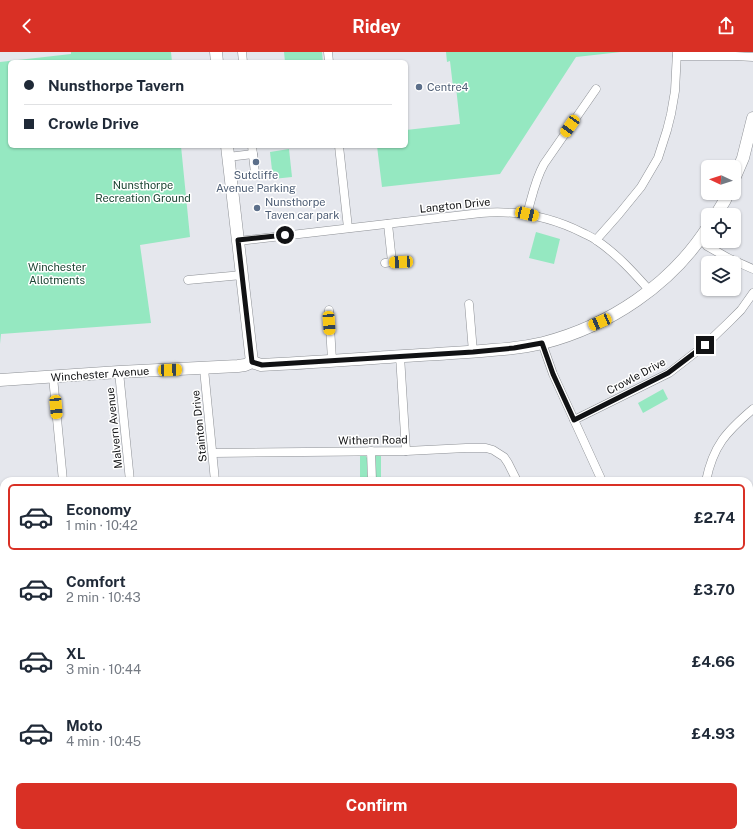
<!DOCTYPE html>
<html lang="en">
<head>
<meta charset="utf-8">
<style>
  :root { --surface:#fff; --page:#f6f6f7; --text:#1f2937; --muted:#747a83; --line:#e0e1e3; --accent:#d93025 }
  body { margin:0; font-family:"Public Sans",sans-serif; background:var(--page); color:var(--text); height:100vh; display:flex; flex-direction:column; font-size:15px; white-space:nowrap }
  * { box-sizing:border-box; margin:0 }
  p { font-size:13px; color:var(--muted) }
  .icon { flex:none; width:22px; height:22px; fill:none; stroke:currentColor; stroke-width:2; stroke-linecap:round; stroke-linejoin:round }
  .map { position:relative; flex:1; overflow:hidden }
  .side { position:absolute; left:0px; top:425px; width:753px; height:360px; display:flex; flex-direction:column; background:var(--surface); border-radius:12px 12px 0 0; box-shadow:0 1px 3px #0004 }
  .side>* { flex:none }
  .banner { position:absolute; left:8px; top:8px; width:400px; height:88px; border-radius:6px; box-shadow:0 1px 3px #0004; display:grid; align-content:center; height:88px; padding:0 16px; background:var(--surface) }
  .needle { width:26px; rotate:274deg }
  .controls { position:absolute; left:701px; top:108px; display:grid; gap:8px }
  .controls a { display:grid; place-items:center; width:40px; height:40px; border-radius:6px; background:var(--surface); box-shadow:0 1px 3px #0004; font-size:20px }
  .end { position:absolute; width:18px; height:18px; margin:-9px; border:5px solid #111214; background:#fff; box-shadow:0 0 0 2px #fff }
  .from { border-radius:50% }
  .car { position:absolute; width:12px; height:24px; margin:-12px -6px; border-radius:5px; box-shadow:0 0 3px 1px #0007; background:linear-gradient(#f5c518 24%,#345 0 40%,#f5c518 0 76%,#345 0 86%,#f5c518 0) }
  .banner b { display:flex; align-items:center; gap:14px; height:38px; font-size:15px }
  .banner b+b { border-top:1px solid var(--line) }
  .banner i { width:10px; height:10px; background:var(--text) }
  ul { padding:7px 0 0; list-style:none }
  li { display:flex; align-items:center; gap:12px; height:66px; margin:0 8px 6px; padding:0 8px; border:2px solid transparent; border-radius:6px }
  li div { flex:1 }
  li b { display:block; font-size:15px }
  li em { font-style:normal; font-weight:700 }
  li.current { border-color:var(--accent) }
  li>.icon { width:36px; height:36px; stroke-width:1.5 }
  .cta { display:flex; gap:8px; margin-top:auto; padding:8px 16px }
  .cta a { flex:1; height:46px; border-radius:6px; background:var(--accent); color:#fff; font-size:16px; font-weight:700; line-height:46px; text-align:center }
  header { display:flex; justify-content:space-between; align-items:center; height:52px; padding:0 16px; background:var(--accent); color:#fff; font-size:18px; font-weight:700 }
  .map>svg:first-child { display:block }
  .green { fill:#95e8c1 }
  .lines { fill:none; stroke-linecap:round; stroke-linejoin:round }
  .street-casing { stroke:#8d9095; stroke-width:9 }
  .secondary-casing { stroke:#8d9095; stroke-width:13 }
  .street { stroke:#fff; stroke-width:8 }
  .secondary { stroke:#fff; stroke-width:12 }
  .route { stroke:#111214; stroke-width:5 }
  .service-dot { fill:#5c6f8a; stroke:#fff; stroke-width:1.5 }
  .labels { text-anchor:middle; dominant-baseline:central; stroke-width:3; stroke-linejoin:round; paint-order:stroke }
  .service-label { font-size:11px; fill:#4e5e75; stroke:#fff; text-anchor:start }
  .park-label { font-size:11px; fill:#1c4533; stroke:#fff }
  .street-label { font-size:11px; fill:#111214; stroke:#fff }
</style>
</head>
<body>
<header><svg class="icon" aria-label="back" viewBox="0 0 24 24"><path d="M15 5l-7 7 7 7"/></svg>Ridey<svg class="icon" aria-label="share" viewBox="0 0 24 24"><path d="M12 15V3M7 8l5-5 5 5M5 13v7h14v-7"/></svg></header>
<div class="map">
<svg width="753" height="785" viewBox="0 0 753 785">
  <rect width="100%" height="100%" fill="#e5e7ed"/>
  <g class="green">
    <path d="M71,0H171L172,10H10V94H181L190,185L140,193L151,271L1,282L0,292V10L71,2Z"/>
    <path d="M284,0H322L323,10H285Z"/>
    <path d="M446,0H621L576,5L500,122L382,135L377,94H406V78L460,72L456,35H453L450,9L447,10Z"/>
    <path d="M289,97L292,125L273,127L270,100Z"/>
    <path d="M536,180L560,187L554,212L529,206Z"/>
    <path d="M663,337L668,347L643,361L638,351Z"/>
    <path d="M360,403H365L367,406L368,429H360Z"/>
    <path d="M375,403L381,404V429H374V405Z"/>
    <path d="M753,529V583L749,584V532Z"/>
    <path d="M753,589V622H749V596Z"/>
    <path d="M147,781H471V785H146Z"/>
  </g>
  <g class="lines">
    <g class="street-casing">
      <g id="street">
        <path d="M242,0L243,10"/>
        <path d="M328,0L329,10"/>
        <path d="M677,4H735L753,5"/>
        <path d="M252,94L255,121"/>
        <path d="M339,94L348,176"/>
        <path d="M228,105L253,102"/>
        <path d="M527,162C532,145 535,128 544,112L596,37"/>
        <path d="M701,186L707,194L728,206L753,217"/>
        <path d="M596,188L619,162L641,135L658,106L667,78L671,62L675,39L677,0"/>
        <path d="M238,189L481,161C516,158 551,165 583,181C587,183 592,185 596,188C617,202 634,221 650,239"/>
        <path d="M392,210H401"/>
        <path d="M385,211L392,210L388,172"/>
        <path d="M188,228L242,223"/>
        <path d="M469,252L473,300"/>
        <path d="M329,258L332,308"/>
        <path d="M542,291L553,322L602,429"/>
        <path d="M400,304L406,399"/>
        <path d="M204,317L215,429"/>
        <path d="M119,320L130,429"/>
        <path d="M53,325L63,429"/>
        <path d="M574,368L669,321L705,293L729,270L741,258L753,241"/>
        <path d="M371,399L372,429"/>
        <path d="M213,401L406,399L466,396H486L493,398L504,405L508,411L517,429"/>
        <path d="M706,429C713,394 726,380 753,357"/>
        <path d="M749,466L753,465"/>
        <path d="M0,473L2,489"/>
        <path d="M749,764H753"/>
        <path d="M529,781L546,783"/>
        <path d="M647,781L655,785"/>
        <path d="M111,785V781"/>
        <path d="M509,785L510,781"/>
        <path d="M679,785L681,781"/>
        <path d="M736,785V781"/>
      </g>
    </g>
    <g class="secondary-casing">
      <g id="secondary">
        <path d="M216,0L217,10"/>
        <path d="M227,94L252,310"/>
        <path d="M734,127L743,106L753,66"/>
        <path d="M716,163L725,148L728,141"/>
        <path d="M0,328L119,320L238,314L245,313L252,310L261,313C309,311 356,307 404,304C433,302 463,301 492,298C509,297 526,295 543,291C609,274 671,233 708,175"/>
      </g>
    </g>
    <use href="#street" class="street"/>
    <use href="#secondary" class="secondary"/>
  </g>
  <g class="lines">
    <path class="route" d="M285,183L238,188L252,310L262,313L473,300L514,296L542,291L553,322L574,368L668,321L705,293"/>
  </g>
  <g class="service-dot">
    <circle cx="419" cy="35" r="4"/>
    <circle cx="256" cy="110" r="4"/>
    <circle cx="257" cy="156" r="4"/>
  </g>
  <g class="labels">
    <g class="service-label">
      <text x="427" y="35">Centre4</text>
      <text x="256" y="123" text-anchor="middle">Sutcliffe<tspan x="256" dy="13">Avenue Parking</tspan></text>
      <text x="265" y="150">Nunsthorpe<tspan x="265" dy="13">Taven car park</tspan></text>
    </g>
    <g class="park-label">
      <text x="143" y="133">Nunsthorpe<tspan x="143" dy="13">Recreation Ground</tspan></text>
      <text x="57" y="215">Winchester<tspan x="57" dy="13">Allotments</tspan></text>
    </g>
    <g class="street-label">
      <text transform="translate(455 153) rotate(-6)">Langton Drive</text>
      <text transform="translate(100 322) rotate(-4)">Winchester Avenue</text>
      <text transform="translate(636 324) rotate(-28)">Crowle Drive</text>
      <text transform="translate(199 374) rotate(-96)">Stainton Drive</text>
      <text transform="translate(114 376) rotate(-96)">Malvern Avenue</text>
      <text transform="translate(373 388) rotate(-1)">Withern Road</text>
    </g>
  </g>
</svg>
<div class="controls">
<a><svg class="needle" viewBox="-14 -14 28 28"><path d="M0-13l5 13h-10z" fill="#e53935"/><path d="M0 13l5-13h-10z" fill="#747a83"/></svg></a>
<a><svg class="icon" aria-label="locate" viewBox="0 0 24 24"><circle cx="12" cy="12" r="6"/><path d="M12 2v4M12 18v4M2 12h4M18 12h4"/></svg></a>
<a><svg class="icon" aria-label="layers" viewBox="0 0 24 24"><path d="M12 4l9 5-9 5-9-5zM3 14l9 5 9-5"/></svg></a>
</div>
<i class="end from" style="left:285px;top:183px"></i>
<i class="end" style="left:705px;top:293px"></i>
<i class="car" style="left:570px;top:74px;rotate:215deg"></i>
<i class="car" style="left:527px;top:162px;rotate:103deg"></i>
<i class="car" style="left:401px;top:210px;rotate:267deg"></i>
<i class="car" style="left:600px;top:270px;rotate:247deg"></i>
<i class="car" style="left:329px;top:271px;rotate:176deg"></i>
<i class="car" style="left:170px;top:318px;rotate:88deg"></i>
<i class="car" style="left:56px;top:355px;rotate:175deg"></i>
<div class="banner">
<b><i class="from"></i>Nunsthorpe Tavern</b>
<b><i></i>Crowle Drive</b>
</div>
<section class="side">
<ul>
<li class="current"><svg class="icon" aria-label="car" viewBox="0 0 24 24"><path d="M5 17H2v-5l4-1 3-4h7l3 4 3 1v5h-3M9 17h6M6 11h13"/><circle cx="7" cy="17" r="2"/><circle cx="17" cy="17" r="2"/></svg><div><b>Economy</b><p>1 min · 10:42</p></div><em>£2.74</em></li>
<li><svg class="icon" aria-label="car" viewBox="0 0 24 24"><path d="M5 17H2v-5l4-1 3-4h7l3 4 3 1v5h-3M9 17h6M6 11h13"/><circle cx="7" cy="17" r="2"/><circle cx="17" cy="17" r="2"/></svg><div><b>Comfort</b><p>2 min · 10:43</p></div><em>£3.70</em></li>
<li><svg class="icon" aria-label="car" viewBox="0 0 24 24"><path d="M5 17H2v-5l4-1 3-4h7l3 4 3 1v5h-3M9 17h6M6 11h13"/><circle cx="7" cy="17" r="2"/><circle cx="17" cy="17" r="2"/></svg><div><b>XL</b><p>3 min · 10:44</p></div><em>£4.66</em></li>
<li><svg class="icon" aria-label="car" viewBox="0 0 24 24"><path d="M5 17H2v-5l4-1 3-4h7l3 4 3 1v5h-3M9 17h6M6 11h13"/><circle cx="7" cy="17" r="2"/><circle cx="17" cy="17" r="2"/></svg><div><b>Moto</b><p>4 min · 10:45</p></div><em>£4.93</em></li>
</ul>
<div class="cta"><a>Confirm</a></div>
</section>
</div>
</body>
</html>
